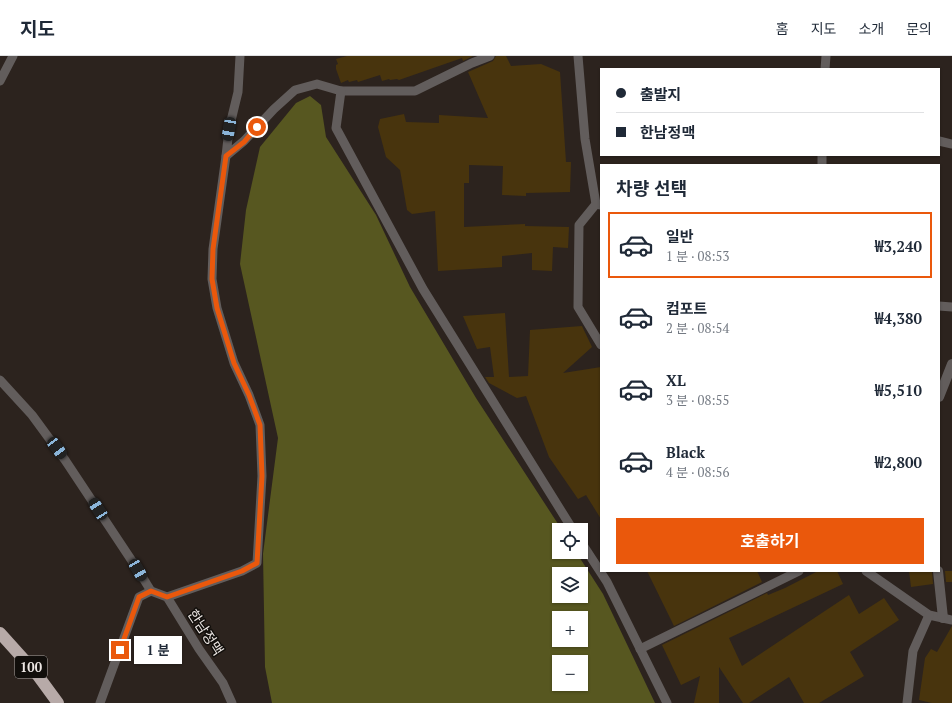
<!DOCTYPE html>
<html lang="ko">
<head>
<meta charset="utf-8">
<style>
  :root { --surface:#fff; --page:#f6f6f7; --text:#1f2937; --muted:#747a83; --line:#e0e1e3; --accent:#ea580c }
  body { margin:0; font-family:"PT Serif","Noto Sans KR",serif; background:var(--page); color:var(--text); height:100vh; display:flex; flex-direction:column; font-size:15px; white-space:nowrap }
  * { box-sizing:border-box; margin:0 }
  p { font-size:13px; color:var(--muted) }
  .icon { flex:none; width:22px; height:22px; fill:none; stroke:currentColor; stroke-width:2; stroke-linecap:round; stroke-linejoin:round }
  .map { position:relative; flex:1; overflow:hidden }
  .drawer { position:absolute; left:600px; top:108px; width:340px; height:408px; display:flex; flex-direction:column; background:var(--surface); border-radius:0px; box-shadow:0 1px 3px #0004 }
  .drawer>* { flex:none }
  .hud { position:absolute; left:600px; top:12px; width:340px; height:88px; border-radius:0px; box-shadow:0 1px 3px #0004; display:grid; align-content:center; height:88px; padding:0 16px; background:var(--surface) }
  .controls { position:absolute; left:552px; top:467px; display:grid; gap:8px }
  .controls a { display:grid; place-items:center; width:36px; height:36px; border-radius:0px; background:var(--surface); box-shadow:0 1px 3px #0004; font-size:20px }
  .end { position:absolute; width:18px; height:18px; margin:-9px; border:5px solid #ea580c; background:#fff; box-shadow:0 0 0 2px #fff }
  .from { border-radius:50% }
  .bubble { position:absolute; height:28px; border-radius:0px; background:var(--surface); box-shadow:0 1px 3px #0004; font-size:13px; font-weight:700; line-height:28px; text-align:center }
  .car { position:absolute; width:12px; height:24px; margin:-12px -6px; border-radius:5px; box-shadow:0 0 3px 1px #0007; background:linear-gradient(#222 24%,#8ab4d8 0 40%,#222 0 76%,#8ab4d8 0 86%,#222 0) }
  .hud b { display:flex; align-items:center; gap:14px; height:38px; font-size:15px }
  .hud b+b { border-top:1px solid var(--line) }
  .hud i { width:10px; height:10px; background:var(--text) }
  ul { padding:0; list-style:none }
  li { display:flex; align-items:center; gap:12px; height:66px; margin:0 8px 6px; padding:0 8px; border:2px solid transparent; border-radius:0px }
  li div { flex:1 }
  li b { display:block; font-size:15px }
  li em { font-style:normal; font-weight:700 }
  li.selected { border-color:var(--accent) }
  li>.icon { width:36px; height:36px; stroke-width:1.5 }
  h2 { padding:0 16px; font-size:18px; line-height:48px }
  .primary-button { display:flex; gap:8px; margin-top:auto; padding:8px 16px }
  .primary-button a { flex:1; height:46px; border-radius:0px; background:var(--accent); color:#fff; font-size:16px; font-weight:700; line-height:46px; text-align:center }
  header { display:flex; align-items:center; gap:24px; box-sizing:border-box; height:56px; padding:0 20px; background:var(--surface); border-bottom:1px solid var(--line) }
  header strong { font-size:19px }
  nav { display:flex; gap:22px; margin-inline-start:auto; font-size:14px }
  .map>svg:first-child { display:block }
  .forest { fill:#575720; fill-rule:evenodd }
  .building { fill:#48340d }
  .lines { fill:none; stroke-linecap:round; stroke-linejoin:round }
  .lane { stroke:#625d5c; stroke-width:9 }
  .street { stroke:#625d5c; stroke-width:10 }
  .highway { stroke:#b7aaa8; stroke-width:12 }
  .route { stroke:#ea580c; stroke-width:5 }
  .labels { text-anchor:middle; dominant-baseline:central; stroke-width:3; stroke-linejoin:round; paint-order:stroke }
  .shield { fill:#110e0b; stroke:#aba6a3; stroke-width:1 }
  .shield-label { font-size:13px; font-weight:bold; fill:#ede7e4 }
  .street-label { font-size:14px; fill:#ede7e4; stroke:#110e0b }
</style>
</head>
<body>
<header>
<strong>지도</strong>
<nav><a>홈</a><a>지도</a><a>소개</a><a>문의</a></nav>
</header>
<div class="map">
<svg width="952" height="647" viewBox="0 0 952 647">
  <rect width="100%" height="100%" fill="#2c231e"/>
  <path class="forest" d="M310,40L321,49L326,81L376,159L410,231L476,342L562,474H559V496H576L603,538L655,647H272L265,611L263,498L278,382L240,208L246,154L260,91L296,47ZM559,518H581V540H559ZM559,562H581V584H559ZM559,606H581V628H559Z"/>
  <g class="building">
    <path d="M347,0H473L463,5L462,2L399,24L397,23L390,24L389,23L382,25L380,19L358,26L357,24L349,26L348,24L341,27L336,13V9L338,8L336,3Z"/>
    <path d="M496,0H506L511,10L541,8L560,16L566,106H571L570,136L526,137V140L502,139L503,110L469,109V127H464V171L525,168V170L569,171L568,192L553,191L552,215L532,214V197L502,200V211L438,215L435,155L412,158L407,154L400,114L386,101L378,71L380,63L404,58L406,66L439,67V59L488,62L468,16L493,5Z"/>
    <path d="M505,257L509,321L528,320L530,274L582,270L592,291L563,317L601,311V463L586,439L578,443L549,401L526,340L517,342L489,327L485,321H494L490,291L477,293L463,260Z"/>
    <path d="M647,515H757L762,526L674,570Z"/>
    <path d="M818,515H837L843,528L729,582L742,610L849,539L859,558L884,542L899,564L850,596L864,620L819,647H804L789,621L749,647H743L719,611V647H694L700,620L681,629L662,589L767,537L768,539L785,532Z"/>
    <path d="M909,515H932L933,528L911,531Z"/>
    <path d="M945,515H952V526H946Z"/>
    <path d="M952,570V647H932L919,644L925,602L931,593L937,596Z"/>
  </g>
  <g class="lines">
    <g class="lane">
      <path d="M240,0L238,36L229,73L226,100L244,85L274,53L295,34L317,28L341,35H415L472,7L490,0"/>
      <path d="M578,0L585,83L596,148L601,149"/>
      <path d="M825,13L826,0"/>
      <path d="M0,25L13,0"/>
      <path d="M341,35L336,72L423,233L573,474"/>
      <path d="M939,85L952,88"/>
      <path d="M822,99V109"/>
      <path d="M596,148L579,169L578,251L601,289"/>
      <path d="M939,250L952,251"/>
      <path d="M0,324L32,359L65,404L138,514L151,535"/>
      <path d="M581,486L607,526L667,647"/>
      <path d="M866,515L929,559L952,564"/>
      <path d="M167,541L242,515L257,507L262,420L260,369L249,339L234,307L217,252L212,223L213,193L226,100"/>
      <path d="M640,593L799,515"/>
      <path d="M100,647L139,541L151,535L167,541L199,593L223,627L232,647"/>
      <path d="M907,647L913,595L929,559"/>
    </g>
    <g class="street">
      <path d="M939,341L952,308"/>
      <path d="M938,515L943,562"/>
    </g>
    <path class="highway" d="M0,577L36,617L58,647"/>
  </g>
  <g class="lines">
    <path class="route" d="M120,594L139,541L151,535L167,541L242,515L257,507L262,420L260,369L249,339L234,307L217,252L212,223L213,193L226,100L244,86L257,71"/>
  </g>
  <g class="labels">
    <rect class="shield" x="15" y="600" width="32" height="22" rx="3"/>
    <g class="shield-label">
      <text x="31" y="611">100</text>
    </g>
    <g class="street-label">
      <text transform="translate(206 576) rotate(57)">한남정맥</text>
    </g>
  </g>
</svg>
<div class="controls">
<a><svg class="icon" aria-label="locate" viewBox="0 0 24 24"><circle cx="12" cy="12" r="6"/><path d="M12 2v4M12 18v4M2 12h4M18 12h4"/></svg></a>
<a><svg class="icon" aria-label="layers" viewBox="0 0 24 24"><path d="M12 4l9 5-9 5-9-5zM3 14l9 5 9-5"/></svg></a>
<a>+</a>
<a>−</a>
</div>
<i class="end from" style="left:257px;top:71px"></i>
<i class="end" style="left:120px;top:594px"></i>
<div class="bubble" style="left:134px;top:580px;width:48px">1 분</div>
<i class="car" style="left:229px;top:73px;rotate:190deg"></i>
<i class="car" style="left:57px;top:392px;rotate:143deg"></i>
<i class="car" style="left:98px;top:453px;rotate:327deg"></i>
<i class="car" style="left:138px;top:514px;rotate:150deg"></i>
<div class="hud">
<b><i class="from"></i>출발지</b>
<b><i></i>한남정맥</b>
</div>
<section class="drawer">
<h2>차량 선택</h2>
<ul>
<li class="selected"><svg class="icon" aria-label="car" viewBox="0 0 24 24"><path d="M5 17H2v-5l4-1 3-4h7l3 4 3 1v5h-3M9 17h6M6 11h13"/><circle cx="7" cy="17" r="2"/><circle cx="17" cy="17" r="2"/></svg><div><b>일반</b><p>1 분 · 08:53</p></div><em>₩3,240</em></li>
<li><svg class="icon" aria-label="car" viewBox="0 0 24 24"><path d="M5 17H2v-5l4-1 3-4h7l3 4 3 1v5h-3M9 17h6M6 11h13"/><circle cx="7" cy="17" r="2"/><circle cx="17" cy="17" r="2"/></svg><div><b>컴포트</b><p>2 분 · 08:54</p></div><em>₩4,380</em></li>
<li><svg class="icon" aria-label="car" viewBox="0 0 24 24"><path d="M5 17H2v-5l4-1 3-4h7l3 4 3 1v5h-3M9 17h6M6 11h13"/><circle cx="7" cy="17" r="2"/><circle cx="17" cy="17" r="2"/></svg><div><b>XL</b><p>3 분 · 08:55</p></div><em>₩5,510</em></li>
<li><svg class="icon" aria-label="car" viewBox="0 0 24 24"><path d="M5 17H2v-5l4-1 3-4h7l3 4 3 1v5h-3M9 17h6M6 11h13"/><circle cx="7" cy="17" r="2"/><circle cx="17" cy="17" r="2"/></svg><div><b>Black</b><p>4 분 · 08:56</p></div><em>₩2,800</em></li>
</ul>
<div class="primary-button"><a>호출하기</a></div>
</section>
</div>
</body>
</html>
